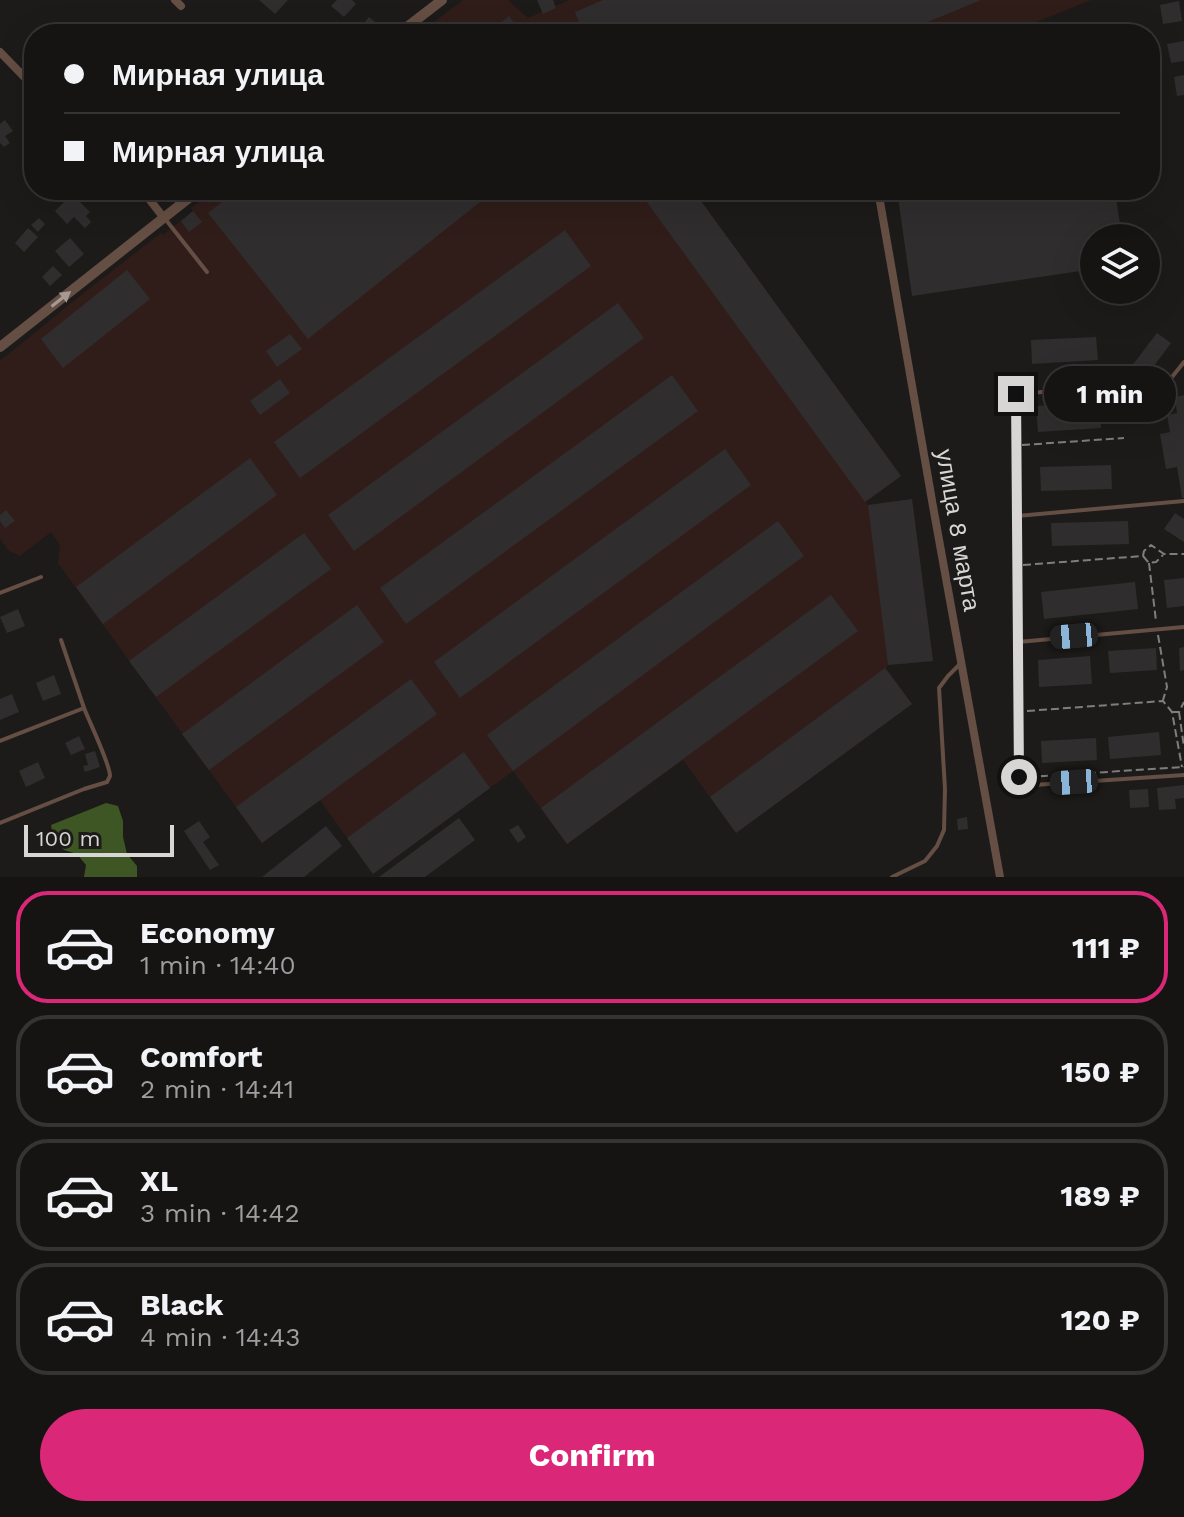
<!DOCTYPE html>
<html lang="en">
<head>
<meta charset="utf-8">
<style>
  :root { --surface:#161413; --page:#1f1d1c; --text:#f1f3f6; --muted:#9e9ea0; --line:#353333; --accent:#db2777 }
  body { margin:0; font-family:"Work Sans",sans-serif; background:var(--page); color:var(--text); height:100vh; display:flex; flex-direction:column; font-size:30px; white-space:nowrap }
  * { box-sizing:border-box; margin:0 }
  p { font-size:26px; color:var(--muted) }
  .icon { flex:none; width:44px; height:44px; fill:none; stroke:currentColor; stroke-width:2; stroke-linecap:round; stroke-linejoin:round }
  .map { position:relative; height:877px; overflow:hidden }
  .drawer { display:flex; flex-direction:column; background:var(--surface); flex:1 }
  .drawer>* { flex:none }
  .guide { position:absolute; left:24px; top:24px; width:1136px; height:176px; border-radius:32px; box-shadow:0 8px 32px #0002,0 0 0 2px var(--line); display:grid; align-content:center; height:176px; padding:0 40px; background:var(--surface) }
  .fabs { position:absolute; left:1080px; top:224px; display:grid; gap:16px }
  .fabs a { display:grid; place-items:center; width:80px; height:80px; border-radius:50%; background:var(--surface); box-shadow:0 8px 32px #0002,0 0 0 2px var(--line); font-size:40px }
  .scale { position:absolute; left:24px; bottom:20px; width:150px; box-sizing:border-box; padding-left:8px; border:4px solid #d7d6d5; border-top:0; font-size:22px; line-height:28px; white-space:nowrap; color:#d7d6d5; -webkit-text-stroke:6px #1d1b19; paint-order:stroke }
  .end { position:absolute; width:36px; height:36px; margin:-18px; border:10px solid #d7d6d5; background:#111; box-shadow:0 0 0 4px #111 }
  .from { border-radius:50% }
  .bubble { position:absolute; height:56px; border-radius:28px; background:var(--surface); box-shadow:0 8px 32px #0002,0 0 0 2px var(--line); font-size:26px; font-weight:700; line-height:56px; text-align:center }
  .car { position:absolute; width:24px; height:48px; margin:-24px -12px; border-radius:10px; box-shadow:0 0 6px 2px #0007; background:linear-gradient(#222 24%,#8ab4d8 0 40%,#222 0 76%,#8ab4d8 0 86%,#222 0) }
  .guide b { display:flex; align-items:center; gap:28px; height:76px; font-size:30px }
  .guide b+b { border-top:2px solid var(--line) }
  .guide i { width:20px; height:20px; background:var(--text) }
  ul { padding:14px 0 0; list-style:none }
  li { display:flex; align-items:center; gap:24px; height:112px; margin:0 16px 12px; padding:0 24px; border:4px solid var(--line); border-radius:32px }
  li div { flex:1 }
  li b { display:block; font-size:30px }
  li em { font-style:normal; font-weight:700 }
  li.active { border-color:var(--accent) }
  li>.icon { width:72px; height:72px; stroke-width:1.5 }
  .button { display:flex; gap:16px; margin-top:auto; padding:16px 40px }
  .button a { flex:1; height:92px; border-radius:48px; background:var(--accent); color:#fff; font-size:32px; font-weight:700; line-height:92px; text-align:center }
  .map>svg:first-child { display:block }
  .industrial { fill:#301d1a }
  .forest { fill:#3e5624 }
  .building { fill:#302d2e }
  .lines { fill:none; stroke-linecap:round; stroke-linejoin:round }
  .path { stroke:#807e7d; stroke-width:2; stroke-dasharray:8 4; stroke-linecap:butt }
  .service { stroke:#654e43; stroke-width:4 }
  .minor { stroke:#654e43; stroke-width:8 }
  .tertiary { stroke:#654e43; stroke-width:10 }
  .oneway { fill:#a49993 }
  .route { stroke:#d7d6d5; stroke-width:10 }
  .labels { text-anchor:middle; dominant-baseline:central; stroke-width:7; stroke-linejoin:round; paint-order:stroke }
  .street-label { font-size:24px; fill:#d7d6d5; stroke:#1d1b19 }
</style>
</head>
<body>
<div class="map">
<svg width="1184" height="877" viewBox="0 0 1184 877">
  <rect width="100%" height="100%" fill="#1d1b19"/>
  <g class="industrial">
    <path d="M463,0H508L528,18L569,0H1091L1007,34H418Z"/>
    <path d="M215,190H693L901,476L866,502L868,505L912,499L933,661L888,665L886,668L912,704L736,833L683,760L567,844L513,771L373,874L320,800L262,843L58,563L60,545L51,532L20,556L9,551L0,539V361L81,295L161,233L163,235L193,211L191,208Z"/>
  </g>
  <path class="forest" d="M106,803L118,806L123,821V837L127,854L137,866V877H84L86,865L77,854L64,850L53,839L51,825Z"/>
  <g class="building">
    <path d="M259,0H288L275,14Z"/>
    <path d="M337,0H352L356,4L344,17L331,6Z"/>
    <path d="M537,0H553L556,8L543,14Z"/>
    <path d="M603,0H981L899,34H583L575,12Z"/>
    <path d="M1179,1L1182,21L1163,24L1160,5Z"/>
    <path d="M509,16L523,34H487Z"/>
    <path d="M369,17L382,28L377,34H361L358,31Z"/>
    <path d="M444,25L451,34H433Z"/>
    <path d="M1184,41V61L1171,63L1167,44Z"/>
    <path d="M1184,75V95L1177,96L1174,77Z"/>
    <path d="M5,120L13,131L5,136L10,143L4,147L0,143V124Z"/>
    <path d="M30,158L34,163L27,170L22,165Z"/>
    <path d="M237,190H495L308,339L208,213Z"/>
    <path d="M638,190H693L901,476L865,502Z"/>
    <path d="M897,190H1115L1122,238H1094V269L912,296Z"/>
    <path d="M72,194L90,212L86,216L91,222L85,228L74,217L67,224L55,211Z"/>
    <path d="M193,211L202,222L189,232L181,221Z"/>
    <path d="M39,218L45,224L38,232L31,225Z"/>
    <path d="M28,228L38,237L24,252L15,243Z"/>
    <path d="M565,230L591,266L300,478L274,442Z"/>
    <path d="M70,238L84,254L69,267L55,251Z"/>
    <path d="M53,266L62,275L50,286L42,277Z"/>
    <path d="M127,270L150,299L63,368L41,339Z"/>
    <path d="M618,303L644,338L354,551L328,515Z"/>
    <path d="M1157,333L1171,343L1145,378L1131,367Z"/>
    <path d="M290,334L302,349L277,367L266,351Z"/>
    <path d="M1096,337L1098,360L1032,364L1031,340Z"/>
    <path d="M672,375L698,411L406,624L380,588Z"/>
    <path d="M280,379L290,393L260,415L250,401Z"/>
    <path d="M1184,395V498H1182L1177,467L1166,469L1160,434L1170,432L1167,415L1177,413L1175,397Z"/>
    <path d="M1099,402L1101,428L1038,432L1036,406Z"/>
    <path d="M725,449L751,485L460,698L434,662Z"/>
    <path d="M250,458L277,495L103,624L76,587Z"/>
    <path d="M1111,465L1112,489L1041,491L1040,467Z"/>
    <path d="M912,499L933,661L888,665L868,505Z"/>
    <path d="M6,510L15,521L5,528L0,521V515Z"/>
    <path d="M1175,513L1184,519V542L1164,529Z"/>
    <path d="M778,521L804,556L513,771L487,735Z"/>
    <path d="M1128,521L1129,544L1052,546L1051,523Z"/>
    <path d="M304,533L331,569L156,697L129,661Z"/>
    <path d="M1184,578V606L1167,608L1164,580Z"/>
    <path d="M1135,582L1138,609L1044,619L1041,592Z"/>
    <path d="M831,595L858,631L567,844L541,808Z"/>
    <path d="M357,605L384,642L209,770L182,734Z"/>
    <path d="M18,609L25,626L7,633L0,617Z"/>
    <path d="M1184,647V670L1180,671L1179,648Z"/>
    <path d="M1156,648L1157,670L1110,673L1108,651Z"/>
    <path d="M1090,656L1092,684L1039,687L1038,660Z"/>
    <path d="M885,668L912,704L736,833L710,797Z"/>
    <path d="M54,675L61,694L43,701L36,683Z"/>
    <path d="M411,679L437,714L262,843L236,807Z"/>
    <path d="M12,694L19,712L0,720V699Z"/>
    <path d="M1159,732L1161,755L1110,759L1108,737Z"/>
    <path d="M79,736L85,749L71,755L65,743Z"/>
    <path d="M1096,738L1097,760L1042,763L1041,741Z"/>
    <path d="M95,751L100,767L85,772L83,766L88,765L85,754Z"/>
    <path d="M464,752L490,788L373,874L347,838Z"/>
    <path d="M38,762L45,778L26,787L19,771Z"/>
    <path d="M1184,785V798L1175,799L1176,809L1159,810L1157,788Z"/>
    <path d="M1148,789L1149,807L1130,808L1129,790Z"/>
    <path d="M967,817L968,829L958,830L957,819Z"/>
    <path d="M459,818L475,840L425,877H379Z"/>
    <path d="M199,821L210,837L203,842L219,865L210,870L184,831Z"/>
    <path d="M518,825L526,837L518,843L509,830Z"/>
    <path d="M326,826L342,846L304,877H262Z"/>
  </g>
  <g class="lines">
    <g class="path">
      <path d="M1022,445L1124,438"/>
      <path d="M1143,556L1149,563L1156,562L1163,555"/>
      <path d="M1149,563L1156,621"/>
      <path d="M1023,565L1143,556L1144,551L1151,545L1164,554H1184"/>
      <path d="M1158,635L1167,687L1163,700"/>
      <path d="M1027,711L1163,701L1172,712L1182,767"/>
      <path d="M1172,712H1179L1184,702"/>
      <path d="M1179,712L1184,747"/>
      <path d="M1028,777L1184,767"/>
    </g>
    <g class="service">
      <path d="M166,220L207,272"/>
      <path d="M1184,362L1172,377L1108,387L1016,394L1019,786L1184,775"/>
      <path d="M1017,516L1184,501"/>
      <path d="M0,593L41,577"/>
      <path d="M1018,642L1184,627"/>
      <path d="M0,741L84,708L61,640"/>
      <path d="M0,823L84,789L107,782C108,780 109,778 110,776C110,764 89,721 84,708"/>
      <path d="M892,877L925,861L937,846L944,830L945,789L939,688L948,676L961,663"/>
    </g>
    <g class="minor">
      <path d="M175,0L181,6"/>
      <path d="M0,52L34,87"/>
      <path d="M142,190L164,218"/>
      <path d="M878,190L934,512L1000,877"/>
    </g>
    <g class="tertiary">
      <path d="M398,34L442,0"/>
      <path d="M0,347L199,190"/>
    </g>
  </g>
  <defs><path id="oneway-solid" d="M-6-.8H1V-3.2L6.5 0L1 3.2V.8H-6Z" transform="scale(2)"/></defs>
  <use class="oneway" href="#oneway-solid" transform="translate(61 299) rotate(-38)"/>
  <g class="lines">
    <path class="route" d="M1016,394L1019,777"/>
  </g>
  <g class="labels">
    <g class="street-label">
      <text transform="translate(958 530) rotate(80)">улица 8 марта</text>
    </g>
  </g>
</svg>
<div class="fabs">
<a><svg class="icon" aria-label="layers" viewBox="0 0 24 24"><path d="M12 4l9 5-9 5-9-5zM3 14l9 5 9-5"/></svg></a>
</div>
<div class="scale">100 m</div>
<i class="end from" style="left:1019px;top:777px"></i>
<i class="end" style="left:1016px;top:394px"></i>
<div class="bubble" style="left:1044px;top:366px;width:132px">1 min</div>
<i class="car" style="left:1074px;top:636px;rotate:265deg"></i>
<i class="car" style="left:1074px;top:782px;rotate:266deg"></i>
<div class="guide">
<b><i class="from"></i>Мирная улица</b>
<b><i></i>Мирная улица</b>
</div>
</div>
<section class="drawer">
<ul>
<li class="active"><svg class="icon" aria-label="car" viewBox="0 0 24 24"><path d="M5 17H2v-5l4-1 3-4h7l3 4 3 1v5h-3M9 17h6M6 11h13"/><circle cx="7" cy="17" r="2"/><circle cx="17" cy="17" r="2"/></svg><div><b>Economy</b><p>1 min · 14:40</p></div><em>111 ₽</em></li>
<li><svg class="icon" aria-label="car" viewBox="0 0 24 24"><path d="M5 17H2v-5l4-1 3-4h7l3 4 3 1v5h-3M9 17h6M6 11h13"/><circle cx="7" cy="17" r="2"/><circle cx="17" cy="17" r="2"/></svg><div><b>Comfort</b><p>2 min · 14:41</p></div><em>150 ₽</em></li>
<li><svg class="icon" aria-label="car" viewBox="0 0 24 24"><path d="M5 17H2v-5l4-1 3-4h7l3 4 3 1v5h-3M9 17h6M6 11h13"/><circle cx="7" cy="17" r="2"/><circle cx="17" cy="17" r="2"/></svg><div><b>XL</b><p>3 min · 14:42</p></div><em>189 ₽</em></li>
<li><svg class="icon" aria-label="car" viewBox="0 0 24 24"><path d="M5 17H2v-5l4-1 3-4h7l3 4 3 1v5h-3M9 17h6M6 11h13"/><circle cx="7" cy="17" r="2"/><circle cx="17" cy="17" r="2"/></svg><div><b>Black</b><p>4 min · 14:43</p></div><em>120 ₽</em></li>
</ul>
<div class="button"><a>Confirm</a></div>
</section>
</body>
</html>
